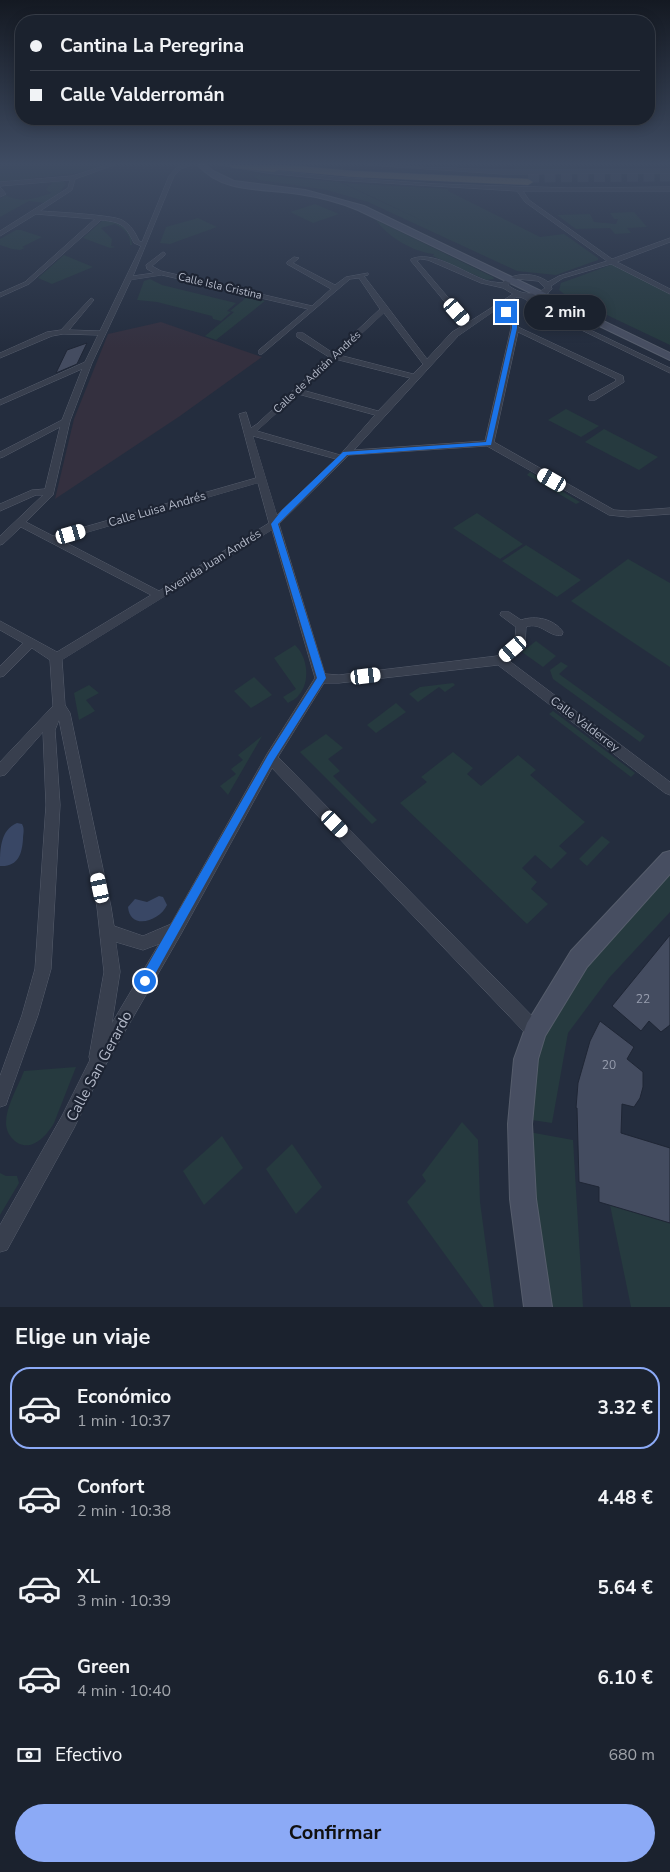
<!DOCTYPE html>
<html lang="es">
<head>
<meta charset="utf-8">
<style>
  :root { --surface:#1b222e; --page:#242a36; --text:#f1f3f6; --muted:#a0a4aa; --line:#393f4a; --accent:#8caaf6 }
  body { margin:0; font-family:"Nunito Sans",sans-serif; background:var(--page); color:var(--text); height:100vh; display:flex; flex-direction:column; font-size:19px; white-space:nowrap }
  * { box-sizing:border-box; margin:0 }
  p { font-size:16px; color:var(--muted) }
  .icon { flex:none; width:28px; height:28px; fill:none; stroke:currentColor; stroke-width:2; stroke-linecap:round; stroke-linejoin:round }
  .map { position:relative; height:1307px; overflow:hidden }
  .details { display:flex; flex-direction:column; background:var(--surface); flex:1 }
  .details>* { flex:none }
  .banner { position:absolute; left:15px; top:15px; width:640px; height:110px; border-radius:20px; box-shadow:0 2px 12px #0003,0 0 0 1px var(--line); display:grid; align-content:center; height:110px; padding:0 15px; background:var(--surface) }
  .end { position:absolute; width:22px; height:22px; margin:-11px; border:6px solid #1a73e8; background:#fff; box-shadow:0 0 0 2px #fff }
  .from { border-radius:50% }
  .bubble { position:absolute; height:35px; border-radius:18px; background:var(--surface); box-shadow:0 2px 12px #0003,0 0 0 1px var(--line); font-size:16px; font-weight:700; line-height:35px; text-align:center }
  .car { position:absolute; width:15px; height:30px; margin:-15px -8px; border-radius:6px; box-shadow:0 0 4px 1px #0007; background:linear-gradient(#fff 24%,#345 0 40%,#fff 0 76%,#345 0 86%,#fff 0) }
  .banner b { display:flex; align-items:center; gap:18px; height:48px; font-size:19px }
  .banner b+b { border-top:1px solid var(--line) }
  .banner i { width:12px; height:12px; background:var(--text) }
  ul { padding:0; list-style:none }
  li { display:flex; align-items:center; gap:15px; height:82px; margin:0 10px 8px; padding:0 5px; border:2px solid transparent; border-radius:20px }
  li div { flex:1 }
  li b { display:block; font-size:19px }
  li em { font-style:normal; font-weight:700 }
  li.current { border-color:var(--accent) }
  li>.icon { width:45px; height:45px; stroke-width:1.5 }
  h2 { padding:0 15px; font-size:22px; line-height:60px }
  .pay { display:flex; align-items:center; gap:12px; height:55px; padding:0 15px; font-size:19px }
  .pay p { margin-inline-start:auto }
  .primary-button { display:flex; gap:10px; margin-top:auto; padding:10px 15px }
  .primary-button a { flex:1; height:58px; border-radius:30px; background:var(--accent); color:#111; font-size:20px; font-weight:700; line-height:58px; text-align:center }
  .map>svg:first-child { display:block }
  .medical { fill:#34303f }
  .green { fill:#263a3f }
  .water { fill:#394765 }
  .building { fill:#444c60; stroke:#1f2635 }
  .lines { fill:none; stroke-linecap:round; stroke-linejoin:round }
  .highway-tunnel { stroke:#3a4253; stroke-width:11; stroke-dasharray:11 5.5; stroke-linecap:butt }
  .street-casing { stroke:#565d6c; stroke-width:1 }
  .secondary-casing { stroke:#565d6c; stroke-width:2 }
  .highway-casing { stroke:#434a59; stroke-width:1 }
  .street { fill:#383f4e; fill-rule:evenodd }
  .secondary { fill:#474e61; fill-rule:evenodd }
  .highway { fill:#746b56; fill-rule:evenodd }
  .route { fill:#1a73e8 }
  .labels { text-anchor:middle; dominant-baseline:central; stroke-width:4.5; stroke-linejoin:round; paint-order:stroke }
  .far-street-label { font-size:11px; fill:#b4bac9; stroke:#1d2433 }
  .street-label { font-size:12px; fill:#b4bac9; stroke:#1d2433 }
  .near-number-label { font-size:12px; fill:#989eaf }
  .near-street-label { font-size:15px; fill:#b4bac9; stroke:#1d2433 }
</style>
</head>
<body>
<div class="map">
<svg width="670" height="1307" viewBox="0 0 670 1307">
  <rect width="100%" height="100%" fill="#242d3e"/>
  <path class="medical" d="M161,322L262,357L180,416L55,499L74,419L108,334Z"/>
  <g class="green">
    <path d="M0,165H105L78,173L0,182Z"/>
    <path d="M521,165L544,167L534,165C554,165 574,167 593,170H526L513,168Z"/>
    <path d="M258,175L339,182L438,228L343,183L448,189V191L540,237L564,234L598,258V260L556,275L517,271L368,202L327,190L260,180L254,177Z"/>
    <path d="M60,179L57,182L64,181L66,184L60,192L45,203L29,201L0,217V199L6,195C22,204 36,198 52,193L46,190L48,187L47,186L51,185L52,180Z"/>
    <path d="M315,204L339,214L313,223L290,212Z"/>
    <path d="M634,212L647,227L627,228L631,233L615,234L610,228L576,229L557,215L590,214L594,222L616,224L618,219H614L610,213Z"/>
    <path d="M198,218L217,227L170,244L160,243L166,227Z"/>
    <path d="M103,220C120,221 131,227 132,245H130C131,234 124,229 115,224L101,228L112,239L111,246L116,247L110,248L83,238Z"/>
    <path d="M376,220L493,277L494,279L486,280L433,256L434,254C413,252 388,237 376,220Z"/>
    <path d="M16,230H21L42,237L22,247L25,248L20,250L12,249L0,245V239Z"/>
    <path d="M64,255L93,267L52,284L38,278Z"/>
    <path d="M616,263L670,292V345L567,296L559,290L561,283Z"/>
    <path d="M150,279L162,285L236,303L227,311L231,312L221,321L213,319L212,316L157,302L137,300L144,281Z"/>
    <path d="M247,297L265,301L216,340L205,336L234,312L230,311Z"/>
    <path d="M566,409L599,426L581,437L548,420Z"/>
    <path d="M604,429L658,457L639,470L585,442Z"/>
    <path d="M530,472L580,502L576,504L527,475Z"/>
    <path d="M477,513L523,544L500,559L453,528Z"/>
    <path d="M526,545L581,580L557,597L502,561Z"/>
    <path d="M628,559L670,583V667L571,601Z"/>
    <path d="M536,641L556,656L543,667L522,652Z"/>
    <path d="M295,645C308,657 311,683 298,696C296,699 291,701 288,703L283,697L296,689L274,658Z"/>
    <path d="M561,662L568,666L559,674L645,736L640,742L553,679L550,670Z"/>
    <path d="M254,677L272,695L251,708L234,691Z"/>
    <path d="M453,683L455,685L445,692L439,687L418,702L409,694L420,687Z"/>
    <path d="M89,685L99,693L86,700L95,711L79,720L74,693Z"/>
    <path d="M396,703L406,712L376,733L367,725Z"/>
    <path d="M553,711L635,773L631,777L549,714Z"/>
    <path d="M326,734L343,748L328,759L340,771L333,776L377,820L372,824L300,752Z"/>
    <path d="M262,736L228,795L220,786L236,774L231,769L243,760L238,755Z"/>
    <path d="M453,752L473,768L467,774L481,786L518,755L536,770L530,775L585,822L559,846L567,853L551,869L535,855L522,868L537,882L531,889L548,904L527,924L400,803L427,782L421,777Z"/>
    <path d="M602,836L610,842L587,866L579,859Z"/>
    <path d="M670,870V912L609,978L568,1033L552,1123L525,1119L538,1035L582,963Z"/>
    <path d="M76,1067L54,1123C50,1130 43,1139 35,1143C21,1151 6,1137 6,1123C6,1106 18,1087 24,1071Z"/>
    <path d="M462,1122L478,1140L480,1202L494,1307H483L407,1202L426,1181L422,1175Z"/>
    <path d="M529,1132L573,1140L583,1307H546L528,1153Z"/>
    <path d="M222,1136L243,1168L204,1205L183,1171Z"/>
    <path d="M292,1144L322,1187L296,1214L266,1169Z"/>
    <path d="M0,1173L6,1176H17L19,1183L0,1215Z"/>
    <path d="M610,1205L670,1218V1307H631Z"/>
  </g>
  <g class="water">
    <path d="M17,823L22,824C25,829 23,834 23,839C22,854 18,867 0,866C0,850 0,830 17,823Z"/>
    <path d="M159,896L163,897L167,905C160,921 130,931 128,907L135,899L147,902Z"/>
  </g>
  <g class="building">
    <path d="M87,343L77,364L56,373L67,350Z"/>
    <path d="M670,935V1025L661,1032L649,1021L641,1031L612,1006Z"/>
    <path d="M600,1021L634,1047L627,1059L643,1072V1087L640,1098L634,1107L622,1104L621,1133L670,1148V1223L599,1202V1187L579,1182L577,1108H576L578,1083L590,1041Z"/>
  </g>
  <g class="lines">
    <path class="highway-tunnel" d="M528,177L670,176"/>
    <g class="street-casing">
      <g id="street">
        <path d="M107,165H114L75,179L72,190L40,211C55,212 113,215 122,220C131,225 135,232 139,241L142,242L169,176L177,167L191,165L181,169L174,176L133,276L154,273L147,269L146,265L163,252L165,253V255L152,266L161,271L312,306L331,289L287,264V262L294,257L299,258L293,263L335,285L346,277L368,273V275L364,276L427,359L452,332L464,325L411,261V259C432,250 462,271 482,279C488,282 495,282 502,283C513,272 535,272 548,282L559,276L607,261L525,202L517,191L335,180L267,173L220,165L335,177L437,184L570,188L670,187V191H523L529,200L612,259L670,238V242L617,262L670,289V294L611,264L563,278L551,286L552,289L547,294L533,298L540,306L670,368V373L536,308C518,291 517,296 498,309L508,311L516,315L518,327L623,376L624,382L595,400H589V396L616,381V379L518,332L494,442L614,510L628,511L670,508V514L628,517L609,515L487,446L349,455L279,524L325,674L339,675L497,656L515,640L516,627L500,615L501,612H509L521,620C536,615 554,619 563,632L562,635C549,638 541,621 526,627L525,645L508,660L670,782V795L665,793L498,665L339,683H324L278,757L541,1025L543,1031L541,1037L535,1039L529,1037L272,768L181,934L101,1073L74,1128L7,1250L0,1252V1225L62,1116L90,1060L89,1057L104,972L97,907L59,720L55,730L60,805L51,969L38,1015L8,1099L6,1105L0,1107V1076L22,1015L35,969L46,805L43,732L5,775L0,776V762L53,706L50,660L32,648L4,676L0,677V666L23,643L0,630V621L57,652L151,595L21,527L3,544L0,545V536L43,495H36L0,511V504L32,490L45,489L60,427L3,457L0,458V452L62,420L82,369L0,405V400L85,362L98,335L63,334L52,336L0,358V353L47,332L61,330L91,298L94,300L93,301L69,330L100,331L141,246L134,243C125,225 122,222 101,220L29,284L0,297V293L25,282L95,219L36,214L0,236V231L68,188L70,180L0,186V182L72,176ZM421,259L428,260L481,283L503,288L513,294L469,322L417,261ZM162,275L308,309L259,350V354H262L350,279L359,278L380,309L333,353L303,333H297V337L329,357L257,424L251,428L246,412L239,414L256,478L53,536L26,522L53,495L70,421L92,363L131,280ZM517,279L538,281L545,288C534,297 519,294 508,285ZM493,312L504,314L511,317V328L485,441L354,450L458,336ZM384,313L423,364L413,374L339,355ZM335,359L410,378L378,411L302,390ZM298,394L375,415L340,455L257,431ZM253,436L336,459L277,515ZM258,483L269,523L159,591L61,540ZM272,530L315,678L267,754L171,924L143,936L114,926L111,907L70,713L65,705L62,660ZM116,942L143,950L159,944L112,1023L120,972Z"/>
        <path d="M368,165L503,170L670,169V173L503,174Z"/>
        <path d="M0,187L6,194L0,197Z"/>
      </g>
    </g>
    <g class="secondary-casing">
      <g id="secondary">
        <path d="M198,165H206L213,171L234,181L305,190L364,206L670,353V360L358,210C339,202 319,197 299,194C265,188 223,194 198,165Z"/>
        <path d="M670,851V874L587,967L545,1036L538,1059L532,1124L536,1199L552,1307H524L510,1199L508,1124L514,1059L527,1023L571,951L663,853Z"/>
      </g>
    </g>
    <g class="highway-casing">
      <path id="highway" d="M228,165H288L354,171L528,179L533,182L528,185L354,177L278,170L274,172L233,168Z"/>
    </g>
    <use href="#street" class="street"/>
    <use href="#secondary" class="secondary"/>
    <use href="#highway" class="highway"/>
  </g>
  <linearGradient id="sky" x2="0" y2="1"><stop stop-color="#141922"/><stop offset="0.47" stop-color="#3f4c63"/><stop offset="1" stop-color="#3f4c63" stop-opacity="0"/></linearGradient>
  <rect width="670" height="348" fill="url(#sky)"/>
  <path class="route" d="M506,311L517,316V328L491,445L347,455L278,524L326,678L274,760L149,985L145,986L141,985L140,981L141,977L268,755L317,678L271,524L282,510L343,452L486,442L512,328V316L504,313Z"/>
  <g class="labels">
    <g class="far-street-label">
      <text transform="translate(220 286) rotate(13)">Calle Isla Cristina</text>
      <text transform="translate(317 372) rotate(-43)">Calle de Adrián Andrés</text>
    </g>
    <g class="street-label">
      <text transform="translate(157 509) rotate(-16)">Calle Luisa Andrés</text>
      <text transform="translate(212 562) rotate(-32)">Avenida Juan Andrés</text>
      <text transform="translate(585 724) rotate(37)">Calle Valderrey</text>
    </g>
    <g class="near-number-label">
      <text x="643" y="999">22</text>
      <text x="609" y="1065">20</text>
    </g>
    <g class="near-street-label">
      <text transform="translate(99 1066) rotate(-62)">Calle San Gerardo</text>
    </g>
  </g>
</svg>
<i class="end from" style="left:145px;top:981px"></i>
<i class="end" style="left:506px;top:312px"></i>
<div class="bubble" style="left:524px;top:295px;width:82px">2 min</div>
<i class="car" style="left:457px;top:312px;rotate:139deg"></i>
<i class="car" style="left:552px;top:480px;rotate:300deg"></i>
<i class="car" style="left:71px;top:534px;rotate:74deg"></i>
<i class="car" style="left:513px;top:649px;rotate:229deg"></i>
<i class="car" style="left:366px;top:676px;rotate:83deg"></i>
<i class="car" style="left:335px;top:824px;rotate:136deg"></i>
<i class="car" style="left:100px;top:888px;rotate:348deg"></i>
<div class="banner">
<b><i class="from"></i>Cantina La Peregrina</b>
<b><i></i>Calle Valderromán</b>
</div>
</div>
<section class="details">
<h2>Elige un viaje</h2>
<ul>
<li class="current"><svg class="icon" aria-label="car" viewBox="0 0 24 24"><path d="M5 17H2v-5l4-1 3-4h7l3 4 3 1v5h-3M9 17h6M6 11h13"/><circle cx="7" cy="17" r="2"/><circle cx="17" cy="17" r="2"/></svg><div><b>Económico</b><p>1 min · 10:37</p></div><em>3.32 €</em></li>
<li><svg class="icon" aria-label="car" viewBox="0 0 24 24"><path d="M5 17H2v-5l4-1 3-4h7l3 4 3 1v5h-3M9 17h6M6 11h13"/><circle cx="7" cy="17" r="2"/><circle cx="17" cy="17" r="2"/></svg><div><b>Confort</b><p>2 min · 10:38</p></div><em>4.48 €</em></li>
<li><svg class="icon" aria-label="car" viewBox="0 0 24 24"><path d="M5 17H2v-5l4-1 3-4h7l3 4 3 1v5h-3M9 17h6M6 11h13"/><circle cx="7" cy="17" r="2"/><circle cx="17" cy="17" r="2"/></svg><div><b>XL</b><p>3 min · 10:39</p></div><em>5.64 €</em></li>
<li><svg class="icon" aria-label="car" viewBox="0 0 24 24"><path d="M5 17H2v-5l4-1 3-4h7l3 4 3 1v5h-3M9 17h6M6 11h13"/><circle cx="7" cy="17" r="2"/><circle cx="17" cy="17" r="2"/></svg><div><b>Green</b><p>4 min · 10:40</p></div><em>6.10 €</em></li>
</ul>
<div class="pay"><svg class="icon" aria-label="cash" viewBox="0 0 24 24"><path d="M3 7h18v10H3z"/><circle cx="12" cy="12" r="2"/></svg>Efectivo<p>680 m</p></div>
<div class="primary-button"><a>Confirmar</a></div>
</section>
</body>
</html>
